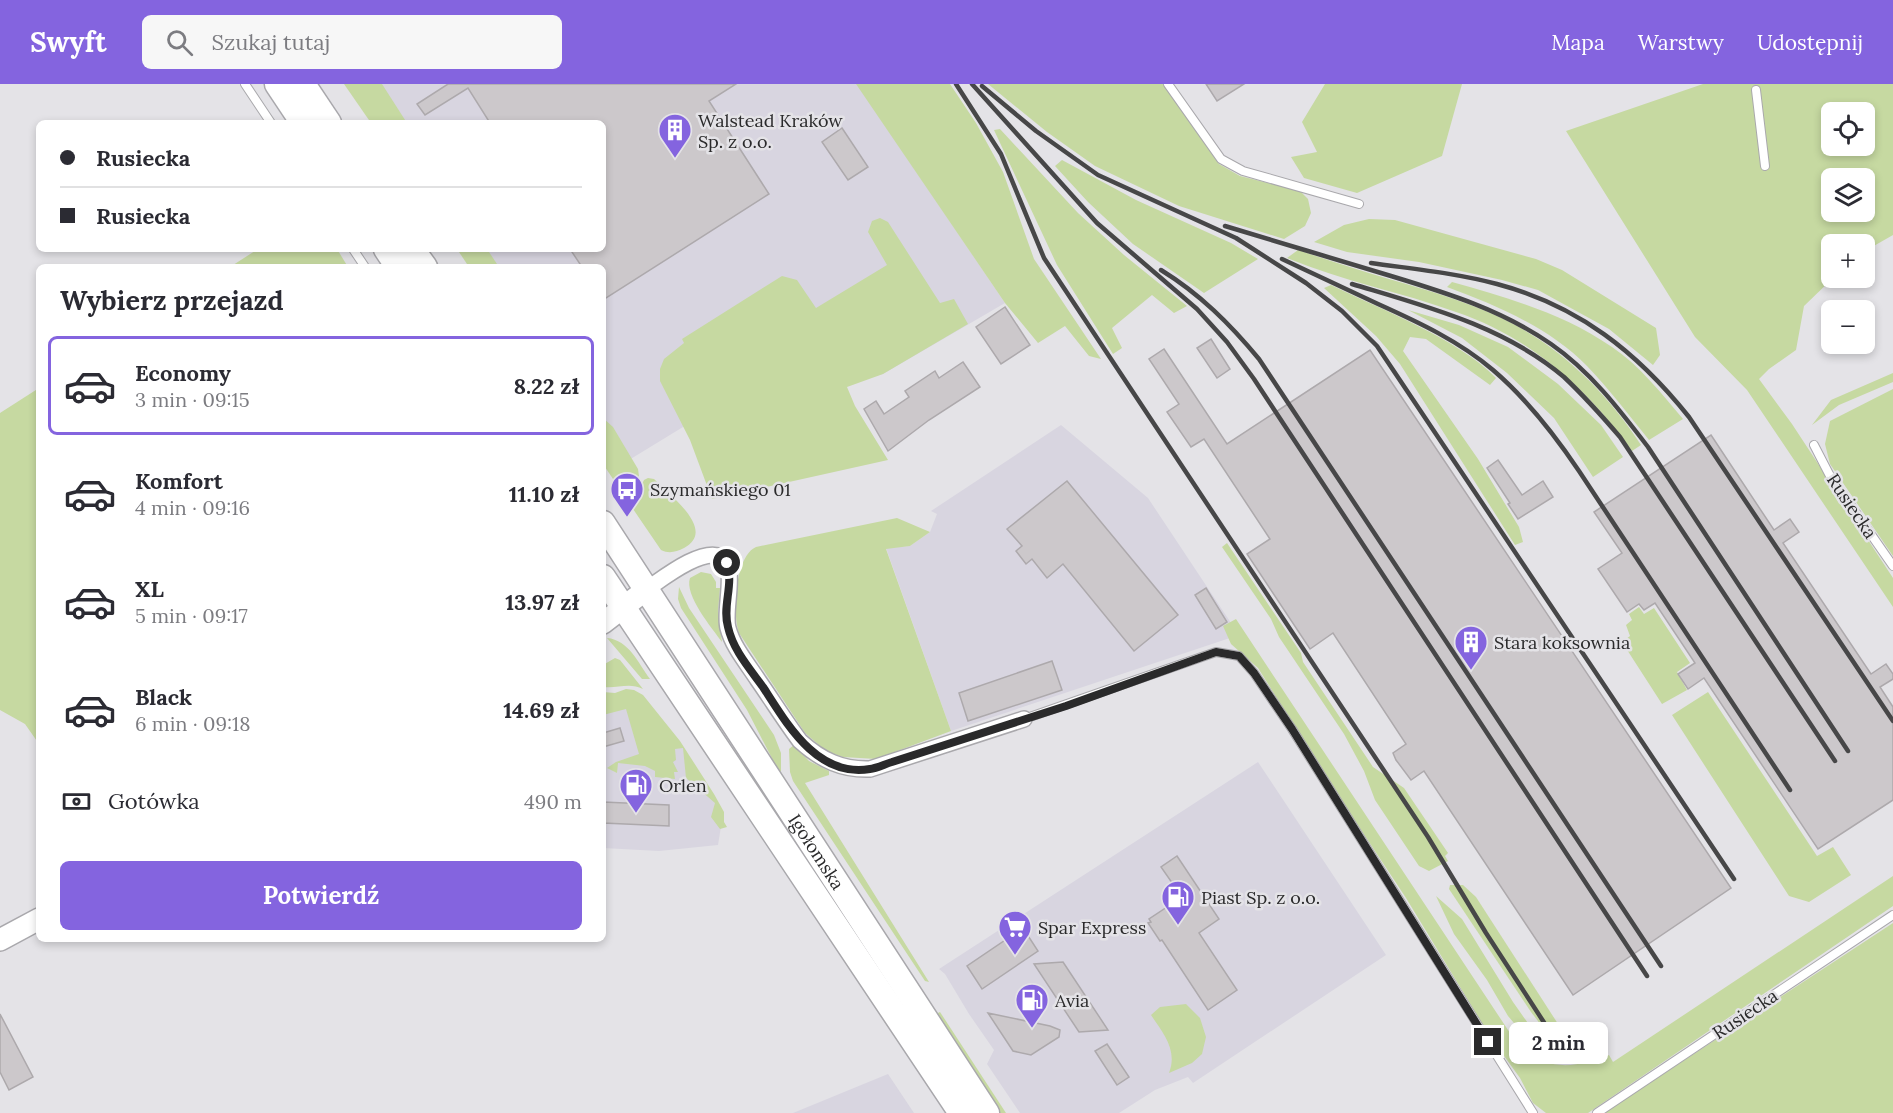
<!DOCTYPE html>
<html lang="pl">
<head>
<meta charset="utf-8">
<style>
  :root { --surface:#fff; --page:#f7f7f7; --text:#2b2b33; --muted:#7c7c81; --line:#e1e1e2; --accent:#8464df }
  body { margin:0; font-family:Lora,serif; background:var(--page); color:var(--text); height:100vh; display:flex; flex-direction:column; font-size:22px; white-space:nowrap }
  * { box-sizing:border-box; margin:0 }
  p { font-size:20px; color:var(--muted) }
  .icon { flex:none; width:33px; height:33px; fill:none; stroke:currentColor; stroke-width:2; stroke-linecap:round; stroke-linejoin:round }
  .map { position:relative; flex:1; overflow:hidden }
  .details { position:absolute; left:36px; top:180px; width:570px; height:678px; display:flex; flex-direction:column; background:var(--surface); border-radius:9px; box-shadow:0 3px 9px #0003 }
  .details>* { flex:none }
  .guide { position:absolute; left:36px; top:36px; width:570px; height:132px; border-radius:9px; box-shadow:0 3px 9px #0003; display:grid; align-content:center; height:132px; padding:0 24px; background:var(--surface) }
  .tools { position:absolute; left:1821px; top:18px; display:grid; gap:12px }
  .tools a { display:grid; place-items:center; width:54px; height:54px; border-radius:9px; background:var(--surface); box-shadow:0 3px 9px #0003; font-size:30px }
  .end { position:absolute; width:27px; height:27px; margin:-14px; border:8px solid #2a2a2b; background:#fff; box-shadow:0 0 0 3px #fff }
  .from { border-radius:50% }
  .bubble { position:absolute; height:42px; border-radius:9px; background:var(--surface); box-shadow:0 3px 9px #0003; font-size:20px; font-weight:800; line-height:42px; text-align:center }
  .guide b { display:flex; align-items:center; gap:21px; height:57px; font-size:22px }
  .guide b+b { border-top:2px solid var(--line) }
  .guide i { width:15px; height:15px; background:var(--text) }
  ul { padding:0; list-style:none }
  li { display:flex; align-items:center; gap:18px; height:99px; margin:0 12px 9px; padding:0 12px; border:3px solid transparent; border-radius:9px }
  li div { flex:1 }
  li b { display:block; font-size:22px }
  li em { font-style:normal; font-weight:800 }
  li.selected { border-color:var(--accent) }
  li>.icon { width:54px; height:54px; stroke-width:1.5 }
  h2 { padding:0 24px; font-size:27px; line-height:72px }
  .pay { display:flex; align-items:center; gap:15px; height:66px; padding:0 24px; font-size:22px }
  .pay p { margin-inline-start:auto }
  .primary-button { display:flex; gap:12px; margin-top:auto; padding:12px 24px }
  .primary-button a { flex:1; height:69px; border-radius:9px; background:var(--accent); color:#fff; font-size:24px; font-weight:800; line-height:69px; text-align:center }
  header { display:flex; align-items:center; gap:36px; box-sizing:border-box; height:84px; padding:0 30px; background:var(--accent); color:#fff }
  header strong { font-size:28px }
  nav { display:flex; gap:33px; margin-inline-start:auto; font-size:21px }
  .search { width:420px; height:54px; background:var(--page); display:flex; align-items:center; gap:15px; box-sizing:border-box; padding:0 21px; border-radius:9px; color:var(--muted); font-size:22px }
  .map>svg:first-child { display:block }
  .built { fill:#d8d5e0 }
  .green { fill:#c6d9a1; fill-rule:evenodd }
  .building { fill:#ccc8cb; stroke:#ada9ac; stroke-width:1.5 }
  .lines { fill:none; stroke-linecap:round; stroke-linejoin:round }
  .lane-casing { stroke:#a9a8ac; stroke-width:10 }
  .street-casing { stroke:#a9a8ac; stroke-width:18 }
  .secondary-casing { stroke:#a9a8ac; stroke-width:24 }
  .primary-casing { stroke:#a9a8ac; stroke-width:27 }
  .lane { stroke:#fff; stroke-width:8 }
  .street { stroke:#fff; stroke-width:15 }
  .secondary { stroke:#fff; stroke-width:21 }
  .primary { stroke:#fff; stroke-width:24 }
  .rail { stroke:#474748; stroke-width:4.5 }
  .route { stroke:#2a2a2b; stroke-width:8 }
  .labels { text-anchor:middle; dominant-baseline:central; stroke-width:5; stroke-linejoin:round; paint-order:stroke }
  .poi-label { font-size:18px; fill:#2a2a2b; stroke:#e4e3e7; text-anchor:start }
  .street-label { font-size:18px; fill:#2a2a2b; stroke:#e4e3e7 }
</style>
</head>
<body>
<header>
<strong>Swyft</strong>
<div class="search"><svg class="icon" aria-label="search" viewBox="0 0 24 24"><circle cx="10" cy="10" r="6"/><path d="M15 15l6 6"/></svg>Szukaj tutaj</div>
<nav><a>Mapa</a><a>Warstwy</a><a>Udostępnij</a></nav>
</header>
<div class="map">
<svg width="1893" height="1029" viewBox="0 0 1893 1029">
  <rect width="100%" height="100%" fill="#e4e3e7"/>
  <g class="built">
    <path d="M357,0H857L1005,219L883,290L683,343L611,387L603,375V183H477L465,165H603V39H383Z"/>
    <path d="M1061,341L1148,414L1239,551L951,647L886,464L910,462L930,448L937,430L931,427Z"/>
    <path d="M631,608L683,663L723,730L718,761L659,767L603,764V617Z"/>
    <path d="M1258,678L1386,871L1193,999L1188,993L1155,1006L1119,1029H1020L987,980L994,966L969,930L945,890L939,885Z"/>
    <path d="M888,990L914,1029H793Z"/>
  </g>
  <g class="green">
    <path d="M344,0H382L407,39H371Z"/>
    <path d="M856,0H950L976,39L1003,88L1034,175L1101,275L1089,272L1065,242L1038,259L1005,219Z"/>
    <path d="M988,0H1163L1219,80L1240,92L1300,107L1308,115L1311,129L1305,142L1284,155L1179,122L1095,82L1047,48Z"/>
    <path d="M1325,0H1462L1442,72L1357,109L1304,94L1291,73L1317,68L1302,38Z"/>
    <path d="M1703,0H1893V151L1865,167L1864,160H1832L1833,194L1804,222L1796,266L1769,285L1759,295L1792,340L1893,494V523L1747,306L1695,253L1566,47ZM1832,28H1864V62H1832ZM1832,94H1864V128H1832Z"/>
    <path d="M1000,45L1078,129L1124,171L1187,222L1174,229L1152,211L1112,244L1122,264L1113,270L1057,181L994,46Z"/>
    <path d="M1062,76L1136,116L1231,159L1258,175L1204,209L1133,160L1088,118L1055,82Z"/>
    <path d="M880,134L888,138L940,219L954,215L968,240L883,290L847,303L855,322L888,376L712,415L690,356L660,297V285L664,275L684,259L682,255L782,192L797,196L816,224L887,181L868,148L872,137Z"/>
    <path d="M1369,135L1395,136L1536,175L1562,186L1656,244L1660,271L1653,281L1609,245L1538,206L1502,196L1419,178L1347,168L1314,158L1344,141Z"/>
    <path d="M258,165H337L348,183H230Z"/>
    <path d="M457,165H487L499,183H469Z"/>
    <path d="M1298,166C1328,176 1358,186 1389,195C1433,208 1477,220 1517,242C1568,270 1610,313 1641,361L1632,367C1587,304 1530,253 1456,228C1401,208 1342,197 1287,174Z"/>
    <path d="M1452,198C1508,214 1563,229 1612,263C1640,282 1661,309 1683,335L1649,356C1629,331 1609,305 1587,282C1550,244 1496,221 1447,203Z"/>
    <path d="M1331,201C1380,225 1459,255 1496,294L1490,301L1426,255L1410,253L1403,267L1478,375L1519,443L1523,458L1515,461L1400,280L1376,252L1324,204Z"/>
    <path d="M1408,226L1459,241L1508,263L1558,300L1601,341L1623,373L1593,393L1554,334L1507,289L1462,254Z"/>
    <path d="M1893,289V298L1839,321L1812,341L1831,316Z"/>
    <path d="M39,304V660L25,640L0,626V329Z"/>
    <path d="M1893,305V472L1830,380L1825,360L1830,337Z"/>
    <path d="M603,334L613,343L638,385L639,392L627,416L603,380Z"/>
    <path d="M648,394L654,395C668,410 718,446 684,464C676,468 669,470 661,466L631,422L644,396Z"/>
    <path d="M897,434L930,448L910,462L886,465L951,647L876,675L843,673L826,667L805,649L739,549C732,529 735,472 756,463Z"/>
    <path d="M1227,459L1301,569L1303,578L1373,683L1404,704L1448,769L1445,772L1448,777L1429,787L1419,782L1375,716L1364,687L1344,650L1279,553L1271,535L1222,463Z"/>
    <path d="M701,488L711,490L716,498V504H720L718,527L722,558C712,544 684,511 690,494Z"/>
    <path d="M679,503L689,524L774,651L781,669V687L779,688L747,626L681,524L678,515Z"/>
    <path d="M1639,523L1644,530L1654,524L1690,579L1677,588L1687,606L1662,620L1622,558L1630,552L1626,541L1632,536L1629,530Z"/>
    <path d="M1236,535L1508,946C1513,952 1517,960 1523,965C1549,988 1579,983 1609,971L1613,978L1893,792V822L1588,1029H1546L1533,1019L1520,994L1491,954L1406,814L1332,702L1258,584L1231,560L1223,542Z"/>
    <path d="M607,554C629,556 638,579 650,595H642Z"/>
    <path d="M615,574L620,576L643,605C629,598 617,605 603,603V581Z"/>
    <path d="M626,605L634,606L643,611L680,657L714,710L724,728V738L727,743L720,745L711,733L715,719L686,694L683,664L675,665L676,676L673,678L678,688H674L675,695L655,693V687L645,682L618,679L617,689L607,684L616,678L639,670L626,625L603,631V608L615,609Z"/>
    <path d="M1708,608L1817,772L1833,763L1851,791L1809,818L1789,812L1672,631Z"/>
    <path d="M794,661L809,677L829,687V691L805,699L929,898L925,897L793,697L790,688L789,665Z"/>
    <path d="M1450,801H1463L1476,813L1560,943L1555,950L1544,945L1531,928L1449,805Z"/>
    <path d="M1436,812L1462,835L1513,918L1544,962L1531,959L1508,932L1487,896L1454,850Z"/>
    <path d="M1893,839V1029H1604Z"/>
    <path d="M1186,920L1200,934L1206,953L1202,970L1192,979L1169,989C1178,966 1163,949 1151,931L1160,923Z"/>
    <path d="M940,928L1006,1029H999L934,931Z"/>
  </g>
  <g class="building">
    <path d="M448,0H736L709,17L769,110L603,216V183H582L570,165H603V39H490L468,4L425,31L417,20Z"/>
    <path d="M1206,0H1244L1217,17Z"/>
    <path d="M842,44L868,83L848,96L822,58Z"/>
    <path d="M1005,223L1030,261L1001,280L976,243Z"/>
    <path d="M1211,255L1230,285L1217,294L1197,264Z"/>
    <path d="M1164,265L1227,360L1370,266L1731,804L1573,911L1424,687L1411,696L1396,676L1393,669L1406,660L1333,549L1310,565L1247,470L1270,455L1204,355L1191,363L1167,328L1179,320L1149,275Z"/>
    <path d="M963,278L980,303L929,336L888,367L864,325L876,317L884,330L909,313L905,307L935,287L939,294Z"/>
    <path d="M1711,351L1774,446L1790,435L1799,448L1783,459L1871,590L1886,580L1893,590V595L1880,603L1893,623V716L1818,765L1704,594L1688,605L1678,590L1695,579L1655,519L1644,526L1639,520L1627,528L1598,485L1622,469L1594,428Z"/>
    <path d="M1498,376L1522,411L1543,397L1553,413L1518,435L1508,420L1510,419L1487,384Z"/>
    <path d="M1067,397L1178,531L1134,567L1063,480L1047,494L1032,475L1026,480L1016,467L1022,462L1007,445Z"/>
    <path d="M1206,504L1227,538L1216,545L1195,511Z"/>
    <path d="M1052,577L1062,606L968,637L959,609Z"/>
    <path d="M620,644L624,657L603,663V649Z"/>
    <path d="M603,718L669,721V742L603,739Z"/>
    <path d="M1177,772L1219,835L1199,849L1237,906L1208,926L1162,856L1160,857L1148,839L1151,838L1149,835L1182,813L1161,783Z"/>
    <path d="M1023,844L1038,867L982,905L967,882Z"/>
    <path d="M1063,878L1108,946L1079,948L1034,880Z"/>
    <path d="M988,929L1050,942L1060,946L1059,953L1031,971L1013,967Z"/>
    <path d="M0,930L33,993L9,1006L0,988Z"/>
    <path d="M1107,960L1129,993L1117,1001L1095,967Z"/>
  </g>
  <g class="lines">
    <g class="lane-casing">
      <g id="lane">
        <path d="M245,0L271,39"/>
        <path d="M1168,0L1221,75L1243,87L1359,120"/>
        <path d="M1756,6L1765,82"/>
        <path d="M353,165L365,183"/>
        <path d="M1814,361L1829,390L1893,482"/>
        <path d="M1024,635L1216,568L1239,572L1254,589L1292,645L1533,1029"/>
        <path d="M1597,1029L1893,831"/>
      </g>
    </g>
    <g class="street-casing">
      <path id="street" d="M647,505C662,495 702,463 721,473C738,483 723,526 728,544C733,563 747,579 758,596C772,616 785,637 800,657C821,676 842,686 870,685L1024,635"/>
    </g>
    <g class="secondary-casing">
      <g id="secondary">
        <path d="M603,539L647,505"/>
        <path d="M0,856L39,835"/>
      </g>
    </g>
    <g class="primary-casing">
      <g id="primary">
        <path d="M277,0L303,39"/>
        <path d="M303,0L329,39"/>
        <path d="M386,165L398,183"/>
        <path d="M412,165L425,183"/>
        <path id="s1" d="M603,439L987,1029"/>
        <path d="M603,493L961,1029"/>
      </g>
    </g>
    <use href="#lane" class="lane"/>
    <use href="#street" class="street"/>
    <use href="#secondary" class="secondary"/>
    <use href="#primary" class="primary"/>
    <g class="rail">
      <path d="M956,0L1001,70L1044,174L1428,753L1486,849L1545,940"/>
      <path d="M972,0L1097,139L1197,225L1227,258L1254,295L1647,892"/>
      <path d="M982,2L1036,47L1098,91L1236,154L1306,199L1342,227L1377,262L1734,795"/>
      <path d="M1225,142C1280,159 1336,175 1391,192C1447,209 1502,226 1551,260C1590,287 1619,325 1648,363L1848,667"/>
      <path d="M1282,175C1314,190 1346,205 1378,220C1418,238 1459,257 1493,286C1527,315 1554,350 1579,387L1790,706"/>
      <path d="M1371,179C1413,185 1456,189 1497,200C1579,222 1637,268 1689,333L1893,637"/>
      <path d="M1161,186C1200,210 1230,240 1259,275L1661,882"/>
      <path d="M1352,200C1425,222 1504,242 1564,293C1584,312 1602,332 1620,353L1835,677"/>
    </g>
  </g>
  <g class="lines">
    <path class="route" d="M727,479C734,501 722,522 728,543C733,566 750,585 763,603C787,640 817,694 870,685C877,684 885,680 892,678L1066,622L1216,568L1239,572L1254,589L1292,645L1488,958"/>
  </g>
  <defs>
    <g id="building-pin" transform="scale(1.725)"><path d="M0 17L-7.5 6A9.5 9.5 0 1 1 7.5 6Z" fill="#8464df" stroke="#e4e3e7"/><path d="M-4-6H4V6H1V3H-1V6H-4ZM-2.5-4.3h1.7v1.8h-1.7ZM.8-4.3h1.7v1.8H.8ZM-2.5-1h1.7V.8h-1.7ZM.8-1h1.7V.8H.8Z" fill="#fff"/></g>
    <g id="bus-pin" transform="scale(1.725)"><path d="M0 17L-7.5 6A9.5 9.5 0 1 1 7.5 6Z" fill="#8464df" stroke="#e4e3e7"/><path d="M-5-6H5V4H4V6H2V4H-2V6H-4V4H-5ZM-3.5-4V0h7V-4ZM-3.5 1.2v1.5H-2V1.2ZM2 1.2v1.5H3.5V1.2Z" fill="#fff"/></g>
    <g id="fuel-pin" transform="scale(1.725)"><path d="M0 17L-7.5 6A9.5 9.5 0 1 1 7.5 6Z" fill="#8464df" stroke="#e4e3e7"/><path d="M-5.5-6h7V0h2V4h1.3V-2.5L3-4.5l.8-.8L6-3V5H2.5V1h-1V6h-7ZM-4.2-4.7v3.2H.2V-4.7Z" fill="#fff"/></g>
    <g id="supermarket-pin" transform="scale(1.725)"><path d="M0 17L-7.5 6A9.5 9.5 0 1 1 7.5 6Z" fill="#8464df" stroke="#e4e3e7"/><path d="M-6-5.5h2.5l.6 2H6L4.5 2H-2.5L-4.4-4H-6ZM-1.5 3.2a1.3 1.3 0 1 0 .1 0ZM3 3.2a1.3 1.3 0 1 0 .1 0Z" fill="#fff"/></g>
  </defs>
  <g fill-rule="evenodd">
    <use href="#building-pin" x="675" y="46"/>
    <use href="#bus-pin" x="627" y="405"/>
    <use href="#building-pin" x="1471" y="558"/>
    <use href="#fuel-pin" x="636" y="701"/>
    <use href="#fuel-pin" x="1178" y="813"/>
    <use href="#supermarket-pin" x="1015" y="843"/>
    <use href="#fuel-pin" x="1032" y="916"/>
  </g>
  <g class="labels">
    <g class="poi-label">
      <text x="698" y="36">Walstead Kraków<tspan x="698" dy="21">Sp. z o.o.</tspan></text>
      <text x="650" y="405">Szymańskiego 01</text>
      <text x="1494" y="558">Stara koksownia</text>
      <text x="659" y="701">Orlen</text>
      <text x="1201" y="813">Piast Sp. z o.o.</text>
      <text x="1038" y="843">Spar Express</text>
      <text x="1055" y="916">Avia</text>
    </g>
    <g class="street-label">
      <text transform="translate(1852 422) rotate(56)">Rusiecka</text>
      <text stroke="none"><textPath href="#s1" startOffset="392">Igołomska</textPath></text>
      <text transform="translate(1745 930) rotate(-34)">Rusiecka</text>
    </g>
  </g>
</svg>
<div class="tools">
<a><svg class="icon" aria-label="locate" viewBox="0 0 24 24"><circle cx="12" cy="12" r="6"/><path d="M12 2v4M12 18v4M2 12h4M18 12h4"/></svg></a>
<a><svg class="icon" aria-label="layers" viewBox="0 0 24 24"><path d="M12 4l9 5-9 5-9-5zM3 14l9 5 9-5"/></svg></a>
<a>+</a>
<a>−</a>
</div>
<i class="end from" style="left:727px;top:479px"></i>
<i class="end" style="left:1488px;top:958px"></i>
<div class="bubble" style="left:1509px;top:938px;width:99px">2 min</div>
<div class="guide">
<b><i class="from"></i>Rusiecka</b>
<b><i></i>Rusiecka</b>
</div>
<section class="details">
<h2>Wybierz przejazd</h2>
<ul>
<li class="selected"><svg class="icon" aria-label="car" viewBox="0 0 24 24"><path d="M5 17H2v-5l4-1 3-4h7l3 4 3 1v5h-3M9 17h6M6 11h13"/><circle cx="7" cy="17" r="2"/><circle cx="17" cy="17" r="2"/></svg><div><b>Economy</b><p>3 min · 09:15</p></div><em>8.22 zł</em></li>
<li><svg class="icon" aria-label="car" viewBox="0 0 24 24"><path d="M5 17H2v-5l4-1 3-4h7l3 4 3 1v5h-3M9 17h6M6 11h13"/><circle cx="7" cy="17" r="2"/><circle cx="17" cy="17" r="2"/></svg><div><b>Komfort</b><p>4 min · 09:16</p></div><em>11.10 zł</em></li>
<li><svg class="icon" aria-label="car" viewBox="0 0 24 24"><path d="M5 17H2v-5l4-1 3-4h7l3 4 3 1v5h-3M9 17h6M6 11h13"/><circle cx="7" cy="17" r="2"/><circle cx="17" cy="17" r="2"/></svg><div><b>XL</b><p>5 min · 09:17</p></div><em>13.97 zł</em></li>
<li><svg class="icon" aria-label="car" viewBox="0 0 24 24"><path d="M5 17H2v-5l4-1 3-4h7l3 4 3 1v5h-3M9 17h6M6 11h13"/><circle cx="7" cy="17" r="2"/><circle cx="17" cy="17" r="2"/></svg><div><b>Black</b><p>6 min · 09:18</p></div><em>14.69 zł</em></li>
</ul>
<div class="pay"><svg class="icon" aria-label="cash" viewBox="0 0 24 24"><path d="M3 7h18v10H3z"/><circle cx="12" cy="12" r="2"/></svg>Gotówka<p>490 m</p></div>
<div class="primary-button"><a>Potwierdź</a></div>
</section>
</div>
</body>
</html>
